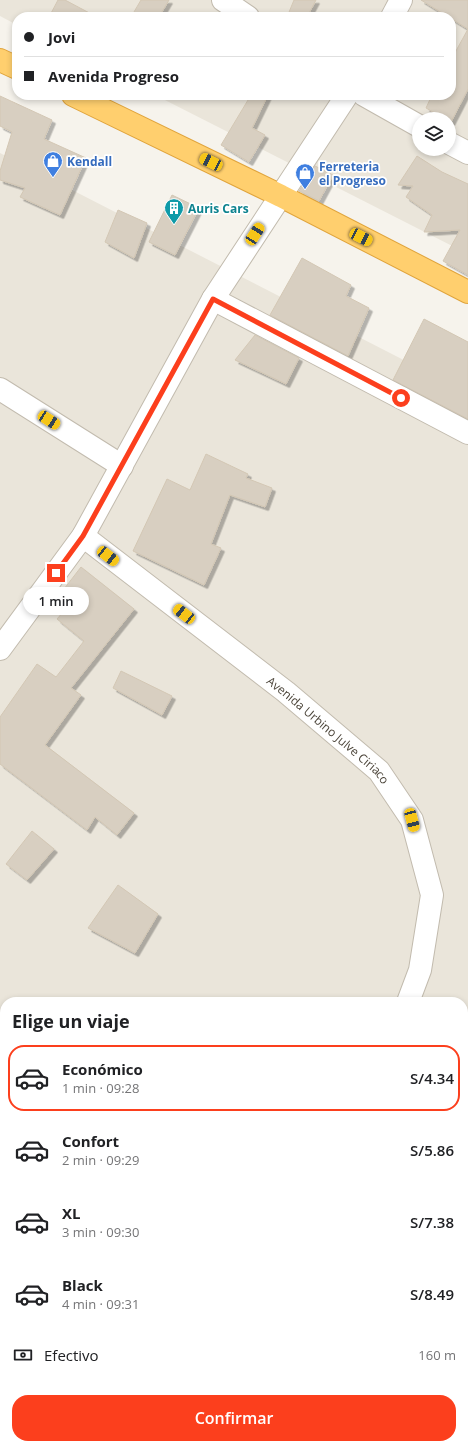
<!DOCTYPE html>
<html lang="es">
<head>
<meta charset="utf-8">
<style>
  :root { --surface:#fff; --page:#f6f6f6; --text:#202124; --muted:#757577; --line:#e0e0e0; --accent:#fc3f1d }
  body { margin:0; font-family:"Open Sans",sans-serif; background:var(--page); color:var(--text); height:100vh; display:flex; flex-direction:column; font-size:15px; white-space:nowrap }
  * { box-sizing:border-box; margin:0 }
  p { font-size:13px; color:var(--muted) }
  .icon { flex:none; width:22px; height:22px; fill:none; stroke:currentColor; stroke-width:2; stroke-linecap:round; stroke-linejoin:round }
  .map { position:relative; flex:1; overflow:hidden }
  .panel { position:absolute; left:0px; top:997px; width:468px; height:452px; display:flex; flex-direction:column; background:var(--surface); border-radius:16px 16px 0 0; box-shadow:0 2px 6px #0003 }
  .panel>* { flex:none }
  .top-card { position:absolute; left:12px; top:12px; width:444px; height:88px; border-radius:16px; box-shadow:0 2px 6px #0003; display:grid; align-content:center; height:88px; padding:0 12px; background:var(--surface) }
  .controls { position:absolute; left:412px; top:112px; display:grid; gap:8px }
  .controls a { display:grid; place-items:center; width:44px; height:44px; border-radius:50%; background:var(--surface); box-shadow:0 2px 6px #0003; font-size:20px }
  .end { position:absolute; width:18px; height:18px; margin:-9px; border:5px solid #fc3f1d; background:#fff; box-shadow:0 0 0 2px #fff }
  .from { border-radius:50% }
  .bubble { position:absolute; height:28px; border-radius:14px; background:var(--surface); box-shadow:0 2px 6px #0003; font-size:13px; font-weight:600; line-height:28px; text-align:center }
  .car { position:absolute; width:12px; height:24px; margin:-12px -6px; border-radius:5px; box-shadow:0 0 3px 1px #0007; background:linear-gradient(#f5c518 24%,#345 0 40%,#f5c518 0 76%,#345 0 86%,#f5c518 0) }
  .top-card b { display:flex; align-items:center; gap:14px; height:38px; font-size:15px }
  .top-card b+b { border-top:1px solid var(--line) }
  .top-card i { width:10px; height:10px; background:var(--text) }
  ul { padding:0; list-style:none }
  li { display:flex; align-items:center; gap:12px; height:66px; margin:0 8px 6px; padding:0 4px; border:2px solid transparent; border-radius:16px }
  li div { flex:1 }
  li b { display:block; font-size:15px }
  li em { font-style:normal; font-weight:600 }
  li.on { border-color:var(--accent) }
  li>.icon { width:36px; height:36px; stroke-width:1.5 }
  h2 { padding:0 12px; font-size:18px; line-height:48px }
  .pay { display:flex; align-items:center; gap:10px; height:44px; padding:0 12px; font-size:15px }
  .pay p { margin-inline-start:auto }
  .button { display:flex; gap:8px; margin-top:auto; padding:8px 12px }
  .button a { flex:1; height:46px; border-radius:16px; background:var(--accent); color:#fff; font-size:16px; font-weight:600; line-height:46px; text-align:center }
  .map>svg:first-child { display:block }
  .residential { fill:#eae5da; fill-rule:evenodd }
  .building { fill:#d8cfc1; stroke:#d3c7b4; filter:url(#shadow) }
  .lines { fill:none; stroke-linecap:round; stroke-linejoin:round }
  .minor-casing { stroke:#c2bbae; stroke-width:24 }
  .highway-casing { stroke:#e0a43c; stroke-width:24 }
  .minor { stroke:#fff; stroke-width:22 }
  .highway { stroke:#ffcf6e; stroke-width:22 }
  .route { stroke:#fc3f1d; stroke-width:5 }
  .labels { text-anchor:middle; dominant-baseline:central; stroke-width:3.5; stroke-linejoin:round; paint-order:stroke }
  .shop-label { font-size:12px; font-weight:bold; fill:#366cbe; stroke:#fff; text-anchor:start }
  .culture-label { font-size:12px; font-weight:bold; fill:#0d838f; stroke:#fff; text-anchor:start }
  .street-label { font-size:12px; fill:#4b4439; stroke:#fff }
</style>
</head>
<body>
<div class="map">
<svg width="468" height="1449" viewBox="0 0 468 1449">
  <defs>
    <filter id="shadow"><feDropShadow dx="3.5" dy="3.5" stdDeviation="0" flood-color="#0004"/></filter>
  </defs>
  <rect width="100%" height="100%" fill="#f6f3ec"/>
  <g class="residential">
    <path d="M0,0H468V254L155,95H451V17H17V25L0,16ZM419,119H449V149H419Z"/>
    <path d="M0,153L468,393V1449H0ZM5,1002H463V1444H5Z"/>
  </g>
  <g class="building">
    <path d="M58,0H65L97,17H49Z"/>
    <path d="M141,0H169L159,17H131Z"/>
    <path d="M294,0H316L307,17H287Z"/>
    <path d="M421,0H468V89L451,122L426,108L432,95H451V60L468,29Z"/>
    <path d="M251,95H268L252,128L265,135L249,162L221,145Z"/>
    <path d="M0,96L52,120L44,139L86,158L60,215L20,197L25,188L0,180V171L12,132L0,126Z"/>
    <path d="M417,156L442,172L468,184V275L443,261L460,230L424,232L432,215L406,197L413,186L398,185Z"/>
    <path d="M315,166L333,175L319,201L299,191Z"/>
    <path d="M172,195L199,208L175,255L149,242Z"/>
    <path d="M118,210L147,223L134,258L105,242Z"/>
    <path d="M302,258L351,285L346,296L369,308L348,356L270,315Z"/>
    <path d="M424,319L468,342V419L393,380Z"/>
    <path d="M255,335L299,358L286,384L235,360Z"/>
    <path d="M206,454L248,474L246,478L272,488L265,507L230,495L211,544L221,548L204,585L133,551L167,479L190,490Z"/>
    <path d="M81,567L134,609L71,688L81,695L45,745L134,813L117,835L95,817L87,830L0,764V717L37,664L56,677L84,641L57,619L76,597L64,589Z"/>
    <path d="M121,671L172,696L162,715L113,688Z"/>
    <path d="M32,831L54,849L27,880L6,864Z"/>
    <path d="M118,885L158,914L135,953L88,928Z"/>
  </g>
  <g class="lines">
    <g class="minor-casing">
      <g id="minor">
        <path d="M223,0L248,17"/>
        <path d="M392,17L401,0"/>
        <path d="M364,95L419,126"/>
        <path d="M449,143L468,153"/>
        <path d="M213,299L468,433"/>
        <path d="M0,389L122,466"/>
        <path id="s1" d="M83,536L286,692L379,771L412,820L432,895L420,970L408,1002"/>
        <path d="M0,649L83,536L213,299L347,95"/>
        <path d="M463,1338L468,1340"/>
        <path d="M244,1449L246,1444"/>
      </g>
    </g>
    <g class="highway-casing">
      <g id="highway">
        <path d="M0,60L17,68"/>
        <path d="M73,95L281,196L468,292"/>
      </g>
    </g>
    <use href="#minor" class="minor"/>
    <use href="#highway" class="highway"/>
  </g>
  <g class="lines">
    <path class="route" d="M56,573L83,536L213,299L401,398"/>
  </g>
  <defs>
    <g id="shop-pin" transform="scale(1)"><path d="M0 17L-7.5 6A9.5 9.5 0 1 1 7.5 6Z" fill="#3f7fe0" stroke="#fff"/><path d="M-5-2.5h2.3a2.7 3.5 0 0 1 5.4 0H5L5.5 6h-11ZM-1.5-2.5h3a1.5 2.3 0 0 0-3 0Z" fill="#fff"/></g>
    <g id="building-pin" transform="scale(1)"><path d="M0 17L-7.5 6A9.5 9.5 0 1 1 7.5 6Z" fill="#0f9aa8" stroke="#fff"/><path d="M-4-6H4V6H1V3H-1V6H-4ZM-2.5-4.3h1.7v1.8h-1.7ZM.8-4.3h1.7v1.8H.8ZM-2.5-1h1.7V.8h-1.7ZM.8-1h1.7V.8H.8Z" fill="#fff"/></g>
  </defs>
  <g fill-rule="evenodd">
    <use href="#shop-pin" x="53" y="161"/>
    <use href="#shop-pin" x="305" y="173"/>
    <use href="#building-pin" x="174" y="208"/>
  </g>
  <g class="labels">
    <g class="shop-label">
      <text x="67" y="161">Kendall</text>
      <text x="319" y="166">Ferreteria<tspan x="319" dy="14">el Progreso</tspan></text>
    </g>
    <g class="culture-label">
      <text x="188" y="208">Auris Cars</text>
    </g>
    <g class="street-label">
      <text stroke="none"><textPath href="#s1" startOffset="313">Avenida Urbino Julve Ciriaco</textPath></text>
    </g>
  </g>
</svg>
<div class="controls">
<a><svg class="icon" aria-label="layers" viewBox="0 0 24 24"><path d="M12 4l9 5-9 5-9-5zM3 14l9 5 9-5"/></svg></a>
</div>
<i class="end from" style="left:401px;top:398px"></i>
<i class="end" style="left:56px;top:573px"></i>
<div class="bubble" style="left:23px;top:587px;width:66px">1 min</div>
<i class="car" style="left:211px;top:162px;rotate:296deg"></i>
<i class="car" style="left:255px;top:234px;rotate:33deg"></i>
<i class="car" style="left:361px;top:237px;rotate:117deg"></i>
<i class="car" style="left:49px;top:420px;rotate:123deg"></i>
<i class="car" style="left:108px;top:556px;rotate:128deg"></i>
<i class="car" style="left:184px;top:614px;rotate:308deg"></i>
<i class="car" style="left:412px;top:820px;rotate:165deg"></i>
<div class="top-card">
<b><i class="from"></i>Jovi</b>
<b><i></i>Avenida Progreso</b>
</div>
<section class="panel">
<h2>Elige un viaje</h2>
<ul>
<li class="on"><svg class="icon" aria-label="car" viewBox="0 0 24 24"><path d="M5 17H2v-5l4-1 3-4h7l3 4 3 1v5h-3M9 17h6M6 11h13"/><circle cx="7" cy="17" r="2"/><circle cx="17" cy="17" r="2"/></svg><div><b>Económico</b><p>1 min · 09:28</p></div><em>S/4.34</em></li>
<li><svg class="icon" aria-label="car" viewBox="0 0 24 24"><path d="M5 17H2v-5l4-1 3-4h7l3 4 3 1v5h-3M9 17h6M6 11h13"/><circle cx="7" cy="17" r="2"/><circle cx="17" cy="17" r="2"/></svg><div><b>Confort</b><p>2 min · 09:29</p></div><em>S/5.86</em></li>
<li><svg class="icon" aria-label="car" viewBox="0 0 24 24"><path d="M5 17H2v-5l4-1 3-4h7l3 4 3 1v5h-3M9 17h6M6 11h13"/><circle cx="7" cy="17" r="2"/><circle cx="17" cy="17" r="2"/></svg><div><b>XL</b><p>3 min · 09:30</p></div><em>S/7.38</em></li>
<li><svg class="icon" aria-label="car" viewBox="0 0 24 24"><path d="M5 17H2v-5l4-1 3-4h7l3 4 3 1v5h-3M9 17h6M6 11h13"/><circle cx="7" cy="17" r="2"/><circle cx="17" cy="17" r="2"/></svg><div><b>Black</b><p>4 min · 09:31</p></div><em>S/8.49</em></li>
</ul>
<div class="pay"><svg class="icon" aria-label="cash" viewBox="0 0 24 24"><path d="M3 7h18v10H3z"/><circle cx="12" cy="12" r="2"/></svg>Efectivo<p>160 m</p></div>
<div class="button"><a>Confirmar</a></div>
</section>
</div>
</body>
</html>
